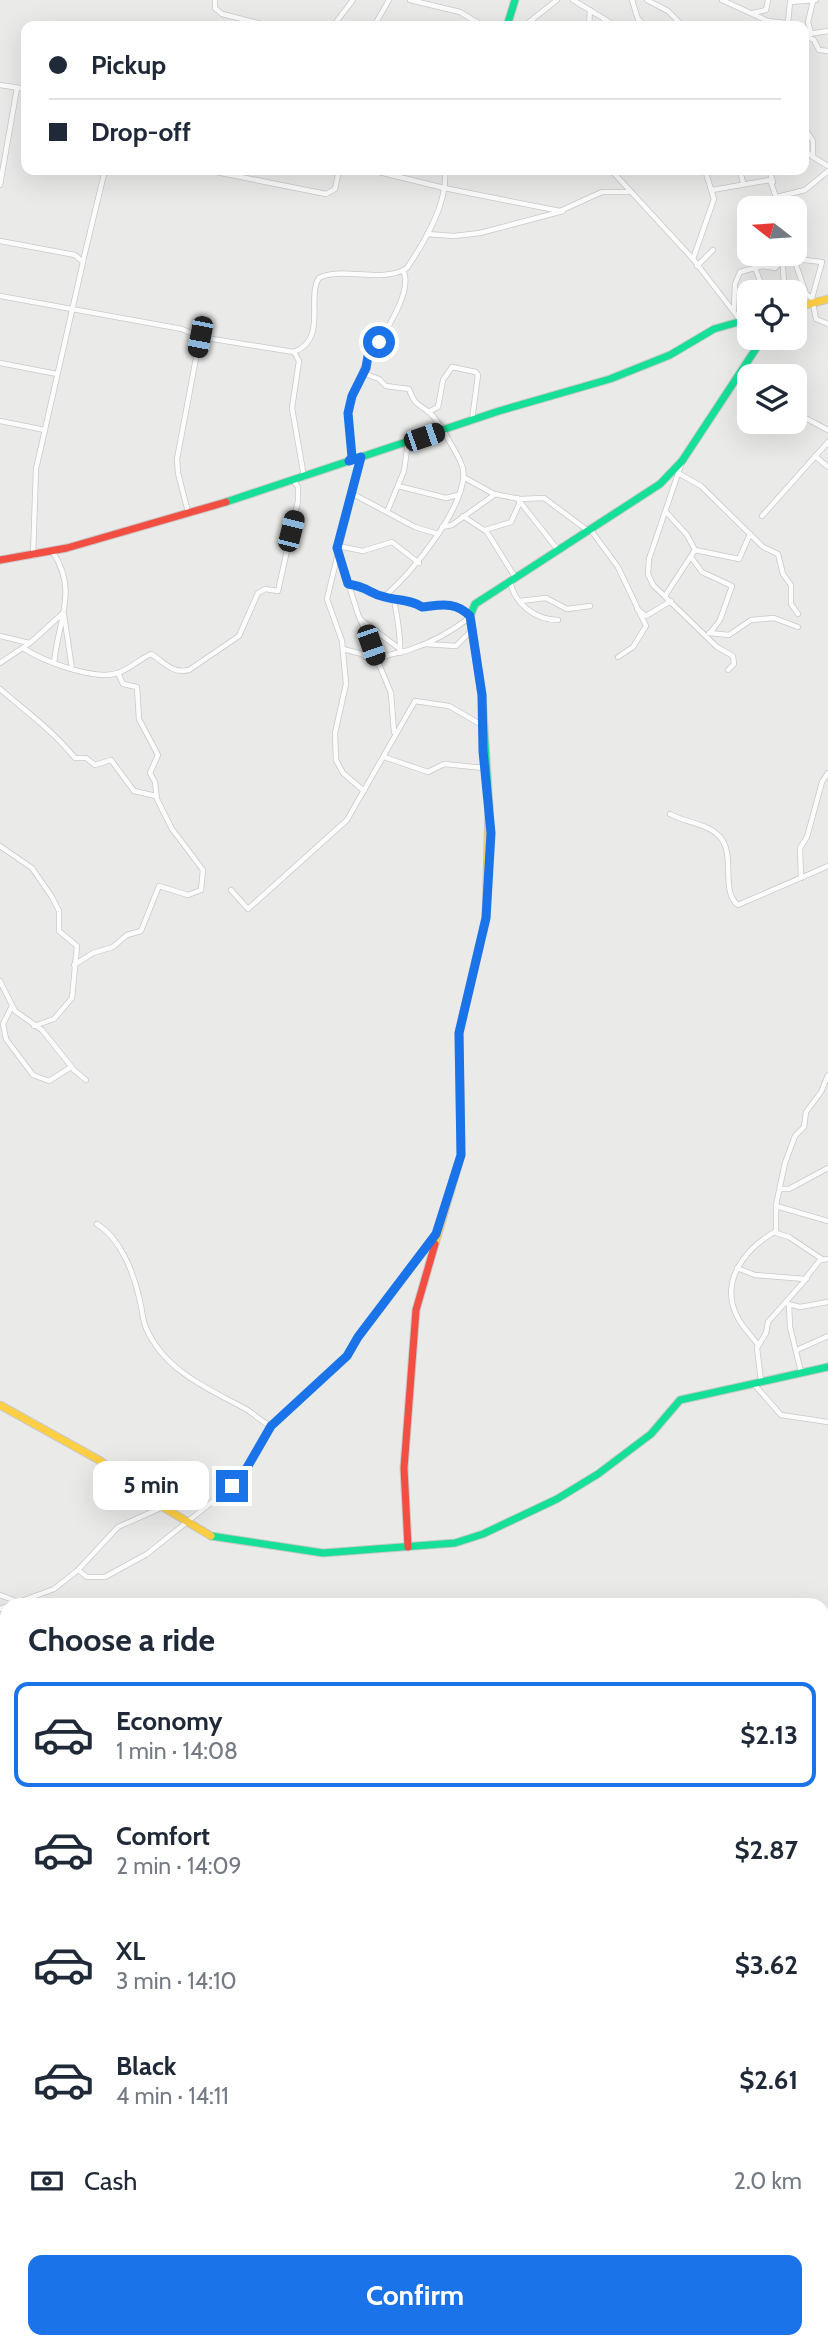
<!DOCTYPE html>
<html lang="en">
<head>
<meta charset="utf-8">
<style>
  :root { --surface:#fff; --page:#f2f2f3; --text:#1f2937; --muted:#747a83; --line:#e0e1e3; --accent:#1a73e8 }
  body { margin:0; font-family:Cabin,sans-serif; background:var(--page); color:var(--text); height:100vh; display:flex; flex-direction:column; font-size:26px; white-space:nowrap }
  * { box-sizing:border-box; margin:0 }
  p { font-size:23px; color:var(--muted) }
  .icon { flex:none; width:38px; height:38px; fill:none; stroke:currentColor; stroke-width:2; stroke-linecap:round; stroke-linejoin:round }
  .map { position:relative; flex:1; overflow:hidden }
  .side { position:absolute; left:0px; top:1598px; width:830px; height:751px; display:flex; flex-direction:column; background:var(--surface); border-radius:21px 21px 0 0; box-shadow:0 7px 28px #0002 }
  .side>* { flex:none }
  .hud { position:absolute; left:21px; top:21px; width:788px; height:154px; border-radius:14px; box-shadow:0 7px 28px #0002; display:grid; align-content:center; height:154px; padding:0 28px; background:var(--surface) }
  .needle { width:46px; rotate:287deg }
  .tools { position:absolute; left:737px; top:196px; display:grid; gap:14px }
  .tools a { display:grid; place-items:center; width:70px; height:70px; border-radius:14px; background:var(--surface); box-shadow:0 7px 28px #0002; font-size:35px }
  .end { position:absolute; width:32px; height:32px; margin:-16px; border:9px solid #1a73e8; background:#fff; box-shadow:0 0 0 4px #fff }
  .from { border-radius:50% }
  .bubble { position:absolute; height:49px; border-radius:14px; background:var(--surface); box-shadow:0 7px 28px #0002; font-size:23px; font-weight:700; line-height:49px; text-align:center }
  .car { position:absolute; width:21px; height:42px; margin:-21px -10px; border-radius:9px; box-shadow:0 0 5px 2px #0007; background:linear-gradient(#222 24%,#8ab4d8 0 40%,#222 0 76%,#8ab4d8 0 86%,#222 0) }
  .hud b { display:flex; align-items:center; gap:24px; height:66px; font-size:26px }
  .hud b+b { border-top:2px solid var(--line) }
  .hud i { width:18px; height:18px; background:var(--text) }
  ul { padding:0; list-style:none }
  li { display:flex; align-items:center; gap:21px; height:105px; margin:0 14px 10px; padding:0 14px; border:4px solid transparent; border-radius:14px }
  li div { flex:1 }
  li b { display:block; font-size:26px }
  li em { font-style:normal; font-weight:700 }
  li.active { border-color:var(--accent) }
  li>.icon { width:63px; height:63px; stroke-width:1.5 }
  h2 { padding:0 28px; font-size:32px; line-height:84px }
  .pay { display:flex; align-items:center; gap:18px; height:77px; padding:0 28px; font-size:26px }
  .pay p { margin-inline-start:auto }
  .button { display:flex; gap:14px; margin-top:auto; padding:14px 28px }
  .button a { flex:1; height:80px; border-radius:14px; background:var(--accent); color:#fff; font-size:28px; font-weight:700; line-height:80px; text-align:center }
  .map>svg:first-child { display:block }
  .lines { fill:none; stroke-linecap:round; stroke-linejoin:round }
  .street-casing { stroke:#c9c9c8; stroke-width:6 }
  .fast-casing { stroke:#c9c9c8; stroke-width:9 }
  .slow-casing { stroke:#c9c9c8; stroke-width:9 }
  .jam-casing { stroke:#c9c9c8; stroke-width:9 }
  .street { stroke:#fcfcfc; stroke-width:4.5 }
  .fast { stroke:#16e098; stroke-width:7 }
  .slow { stroke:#ffcf43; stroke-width:7 }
  .jam { stroke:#f24e42; stroke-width:7 }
  .route { stroke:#1a73e8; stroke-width:9 }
</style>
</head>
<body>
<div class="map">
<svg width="828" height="2348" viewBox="0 0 828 2348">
  <rect width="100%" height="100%" fill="#eaebe9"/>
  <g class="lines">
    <g class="street-casing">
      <g id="street">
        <path d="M215,0V8L222,14L270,26"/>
        <path d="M410,0L460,12L483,26"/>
        <path d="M573,0L616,26"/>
        <path d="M632,0L638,19L646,26"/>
        <path d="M647,0L668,11L683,26"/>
        <path d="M722,0L768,21L786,23L792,26"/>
        <path d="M753,13L766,10L768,0"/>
        <path d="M788,23L790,2L816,0"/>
        <path d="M333,26L353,0"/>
        <path d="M374,26L389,0"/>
        <path d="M524,26L557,0"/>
        <path d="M589,26L590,10"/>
        <path d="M811,33L808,22L813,1"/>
        <path d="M809,34L828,31"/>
        <path d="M803,35L814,40L819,50L828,51"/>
        <path d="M0,85L26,89"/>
        <path d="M803,126L813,141V157L828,166"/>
        <path d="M803,149L812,156"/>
        <path d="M206,170L326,194L335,189L339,170"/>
        <path d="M371,170L444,188L560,211L602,192H628"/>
        <path d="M611,170L693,259L740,320"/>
        <path d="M740,170L743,183"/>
        <path d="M769,170L773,182"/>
        <path d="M0,185L17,88"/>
        <path d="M712,190L770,180L780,208"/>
        <path d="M777,197L805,190L828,171"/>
        <path d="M427,234L454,236L480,233L563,211"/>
        <path d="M0,241L75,255L83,262L36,469L33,556"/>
        <path d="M793,256L806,294L812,298L816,319L828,324"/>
        <path d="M693,259L714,199L705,170"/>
        <path d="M796,259L822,262L812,298"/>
        <path d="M83,261L105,170"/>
        <path d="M697,266L713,250"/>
        <path d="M755,268L761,283L773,292"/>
        <path d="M775,292L784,283L782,254"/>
        <path d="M0,296L182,329L200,337L294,352C328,339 306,298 319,278C341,266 383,284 407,268C425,241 448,203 445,170"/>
        <path d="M734,309L735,284L740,272L762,266L775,268L786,257L793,256"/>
        <path d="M294,352L299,361L292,408L304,477"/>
        <path d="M0,363L57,374"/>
        <path d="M742,370L752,376"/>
        <path d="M363,373L379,379L386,386L409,389C416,409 421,403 433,416C439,423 457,453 461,463C477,495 408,579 383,597"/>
        <path d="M428,412L438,407L443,380L452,367L476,372L478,375L472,420"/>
        <path d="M794,412L828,430"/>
        <path d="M0,421L45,430"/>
        <path d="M815,456L828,467"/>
        <path d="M361,458L327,599L342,641L346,684L335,733L336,760L343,773L364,791"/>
        <path d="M350,461L352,457C352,443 348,427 348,413C349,393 363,374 368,356L374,351C384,333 414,290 403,271"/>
        <path d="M682,462L649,559L648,574L653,585L717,647L733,656L734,664L728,670"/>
        <path d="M678,473L701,486L763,547L778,554L783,574L791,585V604L798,614"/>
        <path d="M465,478L494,494L520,499L544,498L587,530"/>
        <path d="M398,486L446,498L458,495"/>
        <path d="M353,494L415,527L438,534"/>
        <path d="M517,498L558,550"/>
        <path d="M188,512L178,473L177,459L200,337"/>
        <path d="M387,512L404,471L408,442"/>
        <path d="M667,513L687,535L695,550"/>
        <path d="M463,516L487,532L515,577"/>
        <path d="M762,516L828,442"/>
        <path d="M442,527L452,525L494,495"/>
        <path d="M590,529L618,567L646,626L633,647L618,657"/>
        <path d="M485,530L511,522L520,502"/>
        <path d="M338,546L363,551L392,542L419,563"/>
        <path d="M52,551C79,590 58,620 54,663"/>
        <path d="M338,551L358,614L391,693L394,732"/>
        <path d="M691,557L702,572L732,586L720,620L710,633"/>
        <path d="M510,581C514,604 536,620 558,620"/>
        <path d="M348,584C365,586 366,590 379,596C394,602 408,598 422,607C441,605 455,600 470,616"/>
        <path d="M665,596L695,550L739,559L750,534"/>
        <path d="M394,599C397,616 401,636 400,653"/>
        <path d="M520,601L546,598L567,609L590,606"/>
        <path d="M637,609L646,616L671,601"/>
        <path d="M64,615L72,669"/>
        <path d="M361,620L400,649"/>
        <path d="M709,633L729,635L751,620L774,618L798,627"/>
        <path d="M0,636L29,643"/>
        <path d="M425,644L456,646L471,631"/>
        <path d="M23,648C43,661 94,681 118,673C129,669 140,659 151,654C165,662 171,674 189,670L239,636L258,593L265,589L278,591L298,501V487L294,481"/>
        <path d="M343,649L362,654L372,662C385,654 396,654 409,650C431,643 452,631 469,618"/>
        <path d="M0,663L30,643L62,614"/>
        <path d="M0,689C27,712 53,731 75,758H86L95,765L111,760L134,791L156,796"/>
        <path d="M384,757L428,772L444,764L484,768"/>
        <path d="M670,814C686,823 708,823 720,837C736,855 720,891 738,905L828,866"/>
        <path d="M0,846L32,868L52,897L59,911V931L77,946L72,998L54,1019L34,1026"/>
        <path d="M801,878L800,848L807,837L822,782L828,773"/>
        <path d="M231,890L248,909L347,820L415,701L449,706L482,725"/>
        <path d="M74,965L93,953L113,947L127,935L141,931L159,886L188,895L201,890L203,870L172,829L157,799L155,782L150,773L158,755L139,719L137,687L123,684L118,673"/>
        <path d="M0,981L15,1011L42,1030L74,1070L86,1080"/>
        <path d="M12,1006L3,1024L6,1039L33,1075L49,1081L71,1067"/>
        <path d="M781,1189H789L828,1168"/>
        <path d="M776,1206L828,1221"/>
        <path d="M97,1224C120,1238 133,1271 139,1297C142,1307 142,1318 146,1328C165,1371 207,1388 244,1408C254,1413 261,1422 271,1426L347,1356L358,1337L436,1235"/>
        <path d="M822,1259L789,1237L776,1233V1205L785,1163L795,1136L804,1127L806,1112L821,1092L828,1075"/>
        <path d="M737,1268L755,1275L805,1279L820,1260L828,1259"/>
        <path d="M788,1304L800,1307L828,1302"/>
        <path d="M789,1305L790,1327L801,1372"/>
        <path d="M758,1345C752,1336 743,1328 738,1318C718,1281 746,1248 776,1231"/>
        <path d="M797,1350L828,1336"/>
        <path d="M761,1381L757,1348L766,1333L768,1322L807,1278"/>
        <path d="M753,1383L781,1415L828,1422"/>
        <path d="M78,1570L87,1577H105L147,1554L232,1486L245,1471L271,1426"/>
        <path d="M0,1595L16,1601"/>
        <path d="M0,1609L54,1589L78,1570L118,1527L163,1507"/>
        <path d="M822,1682L828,1684"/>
        <path d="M822,2004H828"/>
        <path d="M822,2012L828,2022"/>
      </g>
    </g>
    <g class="fast-casing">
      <g id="fast">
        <path d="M507,26L515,0"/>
        <path d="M226,502L499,411L610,379L670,355L714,329L749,319"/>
        <path d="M489,806L482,695L470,616L475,604L660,484L682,461L763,338"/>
        <path d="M211,1536L323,1553L455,1543L483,1534L557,1499L598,1474L651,1434L680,1400L828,1367"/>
      </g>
    </g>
    <g class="slow-casing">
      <g id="slow">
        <path d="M794,308L828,299"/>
        <path d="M435,1244L461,1155L459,1033L486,918L489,806"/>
        <path d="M0,1405L99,1460L163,1507L211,1536"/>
      </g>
    </g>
    <g class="jam-casing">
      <g id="jam">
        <path d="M0,560L67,548L226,502"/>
        <path d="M408,1547L404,1468L416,1310L435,1244"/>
      </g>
    </g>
    <use href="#street" class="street"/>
    <use href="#fast" class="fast"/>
    <use href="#slow" class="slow"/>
    <use href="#jam" class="jam"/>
  </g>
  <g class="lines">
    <path class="route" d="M232,1486L245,1471L271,1426L347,1356L358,1337L436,1234L461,1155L459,1033L486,918L491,833L483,751L482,695L470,616C455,601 441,605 422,607C410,599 398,601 385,597C369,594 369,587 348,584L337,548L361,457L349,461L352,457L348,413L352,396L366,368L368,356L379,342"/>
  </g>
</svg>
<div class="tools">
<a><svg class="needle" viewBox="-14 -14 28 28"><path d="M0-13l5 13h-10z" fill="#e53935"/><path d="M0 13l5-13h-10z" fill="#747a83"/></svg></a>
<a><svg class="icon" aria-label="locate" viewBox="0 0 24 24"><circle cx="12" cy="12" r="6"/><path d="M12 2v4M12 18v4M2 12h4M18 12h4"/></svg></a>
<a><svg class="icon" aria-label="layers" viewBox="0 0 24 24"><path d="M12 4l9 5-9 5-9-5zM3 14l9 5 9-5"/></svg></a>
</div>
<i class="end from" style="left:379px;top:342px"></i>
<i class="end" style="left:232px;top:1486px"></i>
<div class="bubble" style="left:93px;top:1461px;width:116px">5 min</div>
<i class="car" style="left:200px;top:337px;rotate:191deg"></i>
<i class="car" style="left:424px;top:437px;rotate:71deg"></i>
<i class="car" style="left:291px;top:531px;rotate:14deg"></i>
<i class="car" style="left:371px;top:645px;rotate:161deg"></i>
<div class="hud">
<b><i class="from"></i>Pickup</b>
<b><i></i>Drop-off</b>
</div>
<section class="side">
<h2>Choose a ride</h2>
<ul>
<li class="active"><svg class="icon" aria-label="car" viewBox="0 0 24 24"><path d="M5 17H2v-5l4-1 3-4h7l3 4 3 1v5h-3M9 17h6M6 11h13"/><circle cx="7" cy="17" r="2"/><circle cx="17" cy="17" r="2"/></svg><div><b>Economy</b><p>1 min · 14:08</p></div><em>$2.13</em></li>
<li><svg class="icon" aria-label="car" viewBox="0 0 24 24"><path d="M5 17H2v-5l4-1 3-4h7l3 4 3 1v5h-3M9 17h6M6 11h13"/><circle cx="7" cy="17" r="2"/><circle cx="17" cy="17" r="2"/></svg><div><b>Comfort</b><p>2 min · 14:09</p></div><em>$2.87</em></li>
<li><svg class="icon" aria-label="car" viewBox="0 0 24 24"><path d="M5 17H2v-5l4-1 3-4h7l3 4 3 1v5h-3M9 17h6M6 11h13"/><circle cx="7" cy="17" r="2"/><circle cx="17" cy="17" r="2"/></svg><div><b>XL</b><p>3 min · 14:10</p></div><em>$3.62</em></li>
<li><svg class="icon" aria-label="car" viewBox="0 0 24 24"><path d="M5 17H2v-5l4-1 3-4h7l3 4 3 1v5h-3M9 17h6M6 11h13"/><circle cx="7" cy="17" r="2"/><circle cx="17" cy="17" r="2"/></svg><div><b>Black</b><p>4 min · 14:11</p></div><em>$2.61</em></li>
</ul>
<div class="pay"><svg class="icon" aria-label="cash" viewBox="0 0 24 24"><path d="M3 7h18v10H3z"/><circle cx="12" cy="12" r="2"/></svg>Cash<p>2.0 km</p></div>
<div class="button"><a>Confirm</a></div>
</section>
</div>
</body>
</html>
